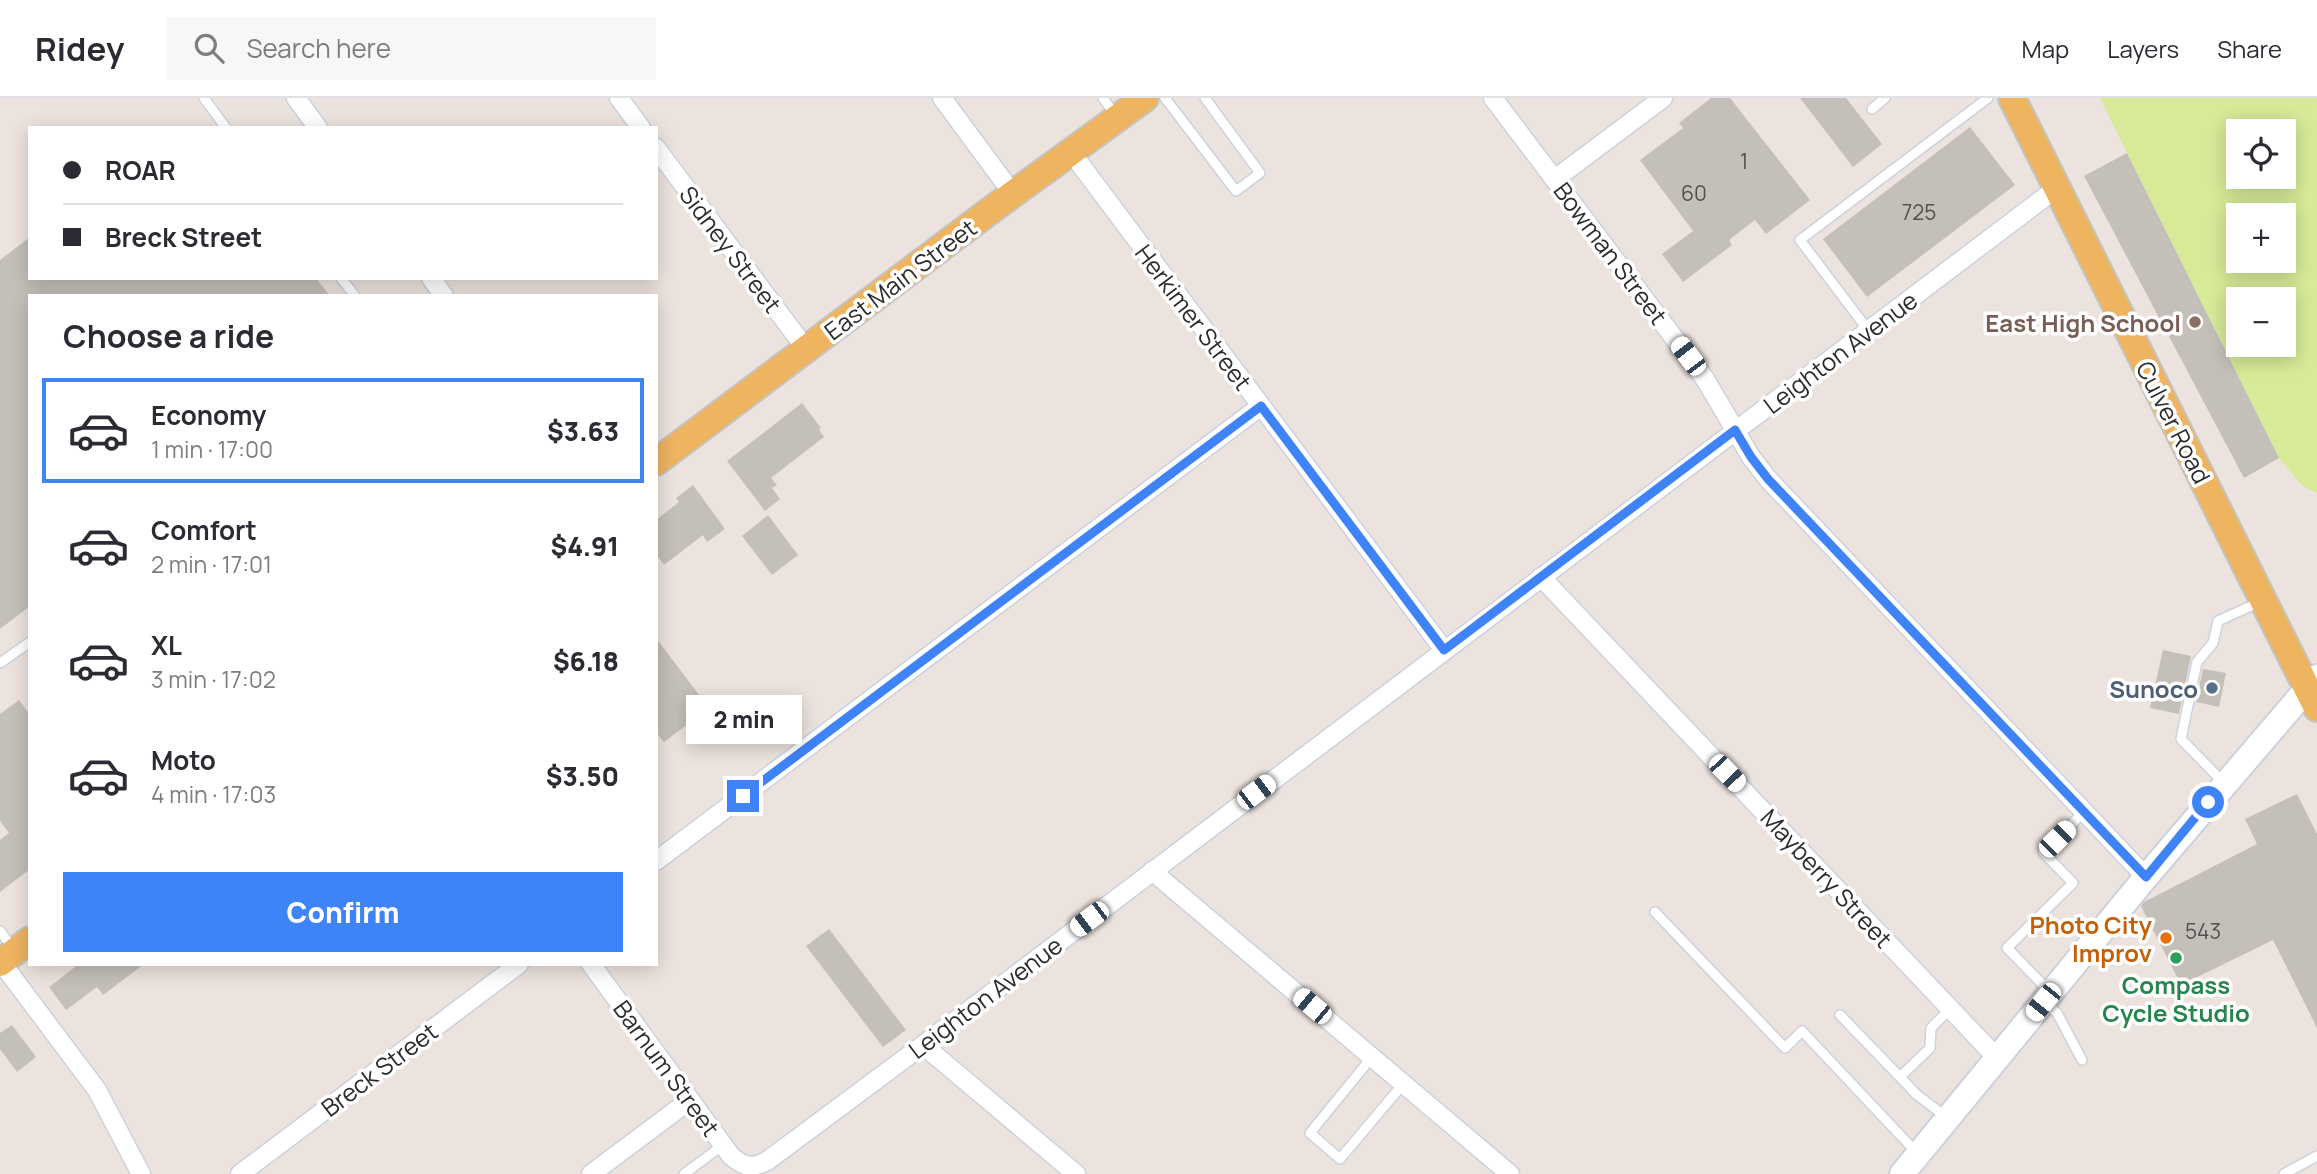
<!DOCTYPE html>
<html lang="en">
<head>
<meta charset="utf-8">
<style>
  :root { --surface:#fff; --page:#f7f7f7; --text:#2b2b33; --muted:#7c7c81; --line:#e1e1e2; --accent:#3f83f8 }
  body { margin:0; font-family:Manrope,sans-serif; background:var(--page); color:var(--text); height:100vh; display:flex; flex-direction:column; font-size:26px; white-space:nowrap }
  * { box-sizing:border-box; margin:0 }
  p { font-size:23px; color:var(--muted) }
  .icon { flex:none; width:38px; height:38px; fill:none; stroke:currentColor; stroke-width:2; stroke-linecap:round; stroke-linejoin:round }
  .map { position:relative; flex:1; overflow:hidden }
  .drawer { position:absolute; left:28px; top:196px; width:630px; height:672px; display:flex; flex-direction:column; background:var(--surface); border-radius:0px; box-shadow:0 4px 18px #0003 }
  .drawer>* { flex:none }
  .guide { position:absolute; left:28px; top:28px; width:630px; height:154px; border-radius:0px; box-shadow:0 4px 18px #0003; display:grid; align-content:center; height:154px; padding:0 35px; background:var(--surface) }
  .fabs { position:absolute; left:2226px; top:21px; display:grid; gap:14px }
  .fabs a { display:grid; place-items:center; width:70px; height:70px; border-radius:0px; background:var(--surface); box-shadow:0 4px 18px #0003; font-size:35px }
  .end { position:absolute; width:32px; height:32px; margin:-16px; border:9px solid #3f83f8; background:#fff; box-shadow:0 0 0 4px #fff }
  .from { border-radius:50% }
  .bubble { position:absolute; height:49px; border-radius:0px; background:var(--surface); box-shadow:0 4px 18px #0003; font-size:23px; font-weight:800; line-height:49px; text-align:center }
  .car { position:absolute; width:21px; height:42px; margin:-21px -10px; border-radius:9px; box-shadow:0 0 5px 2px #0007; background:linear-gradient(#fff 24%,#345 0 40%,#fff 0 76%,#345 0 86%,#fff 0) }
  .guide b { display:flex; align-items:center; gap:24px; height:66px; font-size:26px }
  .guide b+b { border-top:2px solid var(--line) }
  .guide i { width:18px; height:18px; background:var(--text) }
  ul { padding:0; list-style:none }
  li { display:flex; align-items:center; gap:21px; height:105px; margin:0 14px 10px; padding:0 21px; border:4px solid transparent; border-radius:0px }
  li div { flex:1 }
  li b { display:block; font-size:26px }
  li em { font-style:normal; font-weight:800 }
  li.on { border-color:var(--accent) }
  li>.icon { width:63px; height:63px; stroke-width:1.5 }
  h2 { padding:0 35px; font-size:32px; line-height:84px }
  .action { display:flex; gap:14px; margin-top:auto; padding:14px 35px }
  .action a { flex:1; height:80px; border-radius:0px; background:var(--accent); color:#fff; font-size:28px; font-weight:800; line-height:80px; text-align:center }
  header { display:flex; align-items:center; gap:42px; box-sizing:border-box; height:98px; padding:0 35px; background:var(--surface); border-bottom:2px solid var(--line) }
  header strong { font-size:33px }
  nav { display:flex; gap:38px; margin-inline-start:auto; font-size:24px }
  .search { width:490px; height:63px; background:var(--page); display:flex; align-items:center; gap:18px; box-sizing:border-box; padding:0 24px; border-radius:0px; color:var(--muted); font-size:26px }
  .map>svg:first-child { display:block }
  .pitch { fill:#d6ea97; fill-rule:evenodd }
  .building { fill:#c5bfb9 }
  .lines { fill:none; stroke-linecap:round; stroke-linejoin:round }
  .service-casing { stroke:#ccd2dd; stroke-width:12 }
  .minor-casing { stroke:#ccd2dd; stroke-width:21 }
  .secondary-casing { stroke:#ccd2dd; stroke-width:28 }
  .primary-casing { stroke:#c4c4c4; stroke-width:30 }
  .service { stroke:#fff; stroke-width:9 }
  .minor { stroke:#fff; stroke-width:18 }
  .secondary { stroke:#fff; stroke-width:24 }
  .primary { stroke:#efb460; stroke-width:26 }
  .route { stroke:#3f83f8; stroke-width:9 }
  .education-dot { fill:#8d6e63; stroke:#fff; stroke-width:2.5 }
  .service-dot { fill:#5c6f8a; stroke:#fff; stroke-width:2.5 }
  .food-dot { fill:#e8710a; stroke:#fff; stroke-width:2.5 }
  .leisure-dot { fill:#2e9e5b; stroke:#fff; stroke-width:2.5 }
  .labels { text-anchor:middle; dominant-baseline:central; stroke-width:7; stroke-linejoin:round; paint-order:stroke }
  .number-label { font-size:21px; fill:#52504e }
  .street-label { font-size:24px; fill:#2b2b2b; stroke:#fff }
  .education-label { font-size:24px; font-weight:bold; fill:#785e54; stroke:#fff; text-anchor:end }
  .service-label { font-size:24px; font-weight:bold; fill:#4e5e75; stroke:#fff; text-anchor:end }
  .food-label { font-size:24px; font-weight:bold; fill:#c56008; stroke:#fff; text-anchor:end }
  .leisure-label { font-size:24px; font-weight:bold; fill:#27864d; stroke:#fff }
</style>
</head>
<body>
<header>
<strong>Ridey</strong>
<div class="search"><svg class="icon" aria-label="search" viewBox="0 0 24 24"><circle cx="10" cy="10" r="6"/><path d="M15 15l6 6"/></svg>Search here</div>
<nav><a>Map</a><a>Layers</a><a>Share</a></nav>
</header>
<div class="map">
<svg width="2317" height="1076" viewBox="0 0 2317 1076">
  <rect width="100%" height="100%" fill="#ede3de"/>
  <path class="pitch" d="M2100,0H2317V395L2303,388L2279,360ZM2238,33H2284V79H2238ZM2238,117H2284V163H2238ZM2238,201H2284V247H2238Z"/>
  <g class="building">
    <path d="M1711,0H1730L1810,102L1766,136L1755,122L1729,142L1732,147L1683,184L1662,156L1693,133L1640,62L1683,30L1679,25Z"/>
    <path d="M1800,0H1846L1882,46L1853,69Z"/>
    <path d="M1970,29L2015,87L1867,199L1823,141Z"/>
    <path d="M2127,55L2279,360L2244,380L2084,78Z"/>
    <path d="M30,139V180H316L330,198H30V508L0,531V162Z"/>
    <path d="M802,305L821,330L819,332L824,339L771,380L777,387L772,390L780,401L765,413L727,363Z"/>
    <path d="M693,387L725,431L707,444L703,437L664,467L656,456V422L679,404L676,400Z"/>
    <path d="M768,417L798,457L772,477L742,438Z"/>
    <path d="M656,540L709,610L664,644L656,634Z"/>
    <path d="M2163,552L2191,558L2179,616L2150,610Z"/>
    <path d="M2203,571L2226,575L2219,609L2196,604Z"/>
    <path d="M19,602L30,617V771L0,794V742L9,735L0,723V616Z"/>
    <path d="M2297,696L2317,736V930L2273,842L2181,887L2141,808L2144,804L2257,746L2245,721Z"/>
    <path d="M829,831L906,932L883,949L806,848Z"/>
    <path d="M79,866H144L103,897L97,889L66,912L49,889Z"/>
    <path d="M12,927L36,959L17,974L0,951V935Z"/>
  </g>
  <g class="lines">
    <g class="service-casing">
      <g id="service">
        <path d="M204,0L226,30"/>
        <path d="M1103,0L1116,18"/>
        <path d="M1165,0L1236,93L1260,75L1205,0"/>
        <path d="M1872,11L1885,0"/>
        <path d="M341,180L355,198"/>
        <path d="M1868,232L1800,142L1988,0"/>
        <path d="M0,565L30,544"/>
        <path d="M2223,684L2181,641L2197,564L2213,545L2218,523L2262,503"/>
        <path d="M1655,814L1785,950L1802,933L1917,1055"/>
        <path d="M0,833L14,852"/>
        <path d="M2049,893L2007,850L2073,785L2043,754L2084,714"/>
        <path d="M2045,905L2057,915L2082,962"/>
        <path d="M1840,917L1900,979L1930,950L1931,930L1950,911"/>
        <path d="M1372,959L1310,1035L1340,1061L1403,986"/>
        <path d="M1900,979L1916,996L1946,1019"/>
        <path d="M684,1076L723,1047"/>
        <path d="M2284,1076L2317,1058"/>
      </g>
    </g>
    <g class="minor-casing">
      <g id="minor">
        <path d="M296,0L318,30"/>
        <path d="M619,0L641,30"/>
        <path d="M942,0L1013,96"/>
        <path d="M1493,0L1705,281L1751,359L1768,381L2146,779"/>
        <path d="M656,50L806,251"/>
        <path d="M1071,54L1444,552"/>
        <path d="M1555,81L1663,0"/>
        <path d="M431,180L444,198"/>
        <path d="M1541,479L1997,960"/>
        <path d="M656,763L1261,308"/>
        <path d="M1152,773L1510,1076"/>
        <path d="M1,864L97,992L141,1076"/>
        <path d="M591,866L731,1058C744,1069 751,1071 767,1063L923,947L2057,90"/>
        <path d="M923,947L1076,1076"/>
        <path d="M240,1076L519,866"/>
        <path d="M591,1076L690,1002"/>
      </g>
    </g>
    <g class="secondary-casing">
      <path id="secondary" d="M1902,1076L2146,779L2317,579"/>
    </g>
    <g class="primary-casing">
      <g id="primary">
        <path d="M2012,0L2317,610"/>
        <path d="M656,364L991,112L1145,0"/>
        <path d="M0,865L30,842"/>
      </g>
    </g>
    <use href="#service" class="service"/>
    <use href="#minor" class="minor"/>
    <use href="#secondary" class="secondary"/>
    <use href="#primary" class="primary"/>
  </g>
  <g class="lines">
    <path class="route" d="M743,698L1261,308L1444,552L1735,332L1751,359L1768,381L2146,779L2208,704"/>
  </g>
  <circle class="education-dot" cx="2195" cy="224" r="7"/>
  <circle class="service-dot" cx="2212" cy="590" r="7"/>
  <circle class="food-dot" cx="2166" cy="840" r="7"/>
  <circle class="leisure-dot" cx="2176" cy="860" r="7"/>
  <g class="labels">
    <g class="number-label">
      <text x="1744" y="63">1</text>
      <text x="1694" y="95">60</text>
      <text x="1919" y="114">725</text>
      <text x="2203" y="833">543</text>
    </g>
    <g class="street-label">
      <text transform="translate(731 151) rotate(53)">Sidney Street</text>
      <text transform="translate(1611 155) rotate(53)">Bowman Street</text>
      <text transform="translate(900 181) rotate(-37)">East Main Street</text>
      <text transform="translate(1194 219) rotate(53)">Herkimer Street</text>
      <text transform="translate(1840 254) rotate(-37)">Leighton Avenue</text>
      <text transform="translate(2174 324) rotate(63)">Culver Road</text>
      <text transform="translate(1827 780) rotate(47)">Mayberry Street</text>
      <text transform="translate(985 899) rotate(-37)">Leighton Avenue</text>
      <text transform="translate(667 970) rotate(54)">Barnum Street</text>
      <text transform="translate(379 971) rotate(-37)">Breck Street</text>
    </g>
    <g class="education-label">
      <text x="2181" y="224">East High School</text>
    </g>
    <g class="service-label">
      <text x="2198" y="590">Sunoco</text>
    </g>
    <g class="food-label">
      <text x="2152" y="826">Photo City<tspan x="2152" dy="28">Improv</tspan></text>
    </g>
    <g class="leisure-label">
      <text x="2176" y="886">Compass<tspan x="2176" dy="28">Cycle Studio</tspan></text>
    </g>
  </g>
</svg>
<div class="fabs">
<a><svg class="icon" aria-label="locate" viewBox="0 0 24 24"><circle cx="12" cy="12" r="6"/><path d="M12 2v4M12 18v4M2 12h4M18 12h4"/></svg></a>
<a>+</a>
<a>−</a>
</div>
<i class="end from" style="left:2208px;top:704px"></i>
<i class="end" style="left:743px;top:698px"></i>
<div class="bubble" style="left:686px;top:597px;width:116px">2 min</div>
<i class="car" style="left:1688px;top:258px;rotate:323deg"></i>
<i class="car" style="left:1727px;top:675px;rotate:136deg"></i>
<i class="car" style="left:1256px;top:694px;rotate:53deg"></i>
<i class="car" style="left:2057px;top:741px;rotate:45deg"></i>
<i class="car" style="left:1089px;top:821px;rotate:233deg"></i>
<i class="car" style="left:2043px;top:904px;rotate:219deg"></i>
<i class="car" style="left:1312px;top:908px;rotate:310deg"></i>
<div class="guide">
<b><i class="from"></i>ROAR</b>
<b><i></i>Breck Street</b>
</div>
<section class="drawer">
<h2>Choose a ride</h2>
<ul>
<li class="on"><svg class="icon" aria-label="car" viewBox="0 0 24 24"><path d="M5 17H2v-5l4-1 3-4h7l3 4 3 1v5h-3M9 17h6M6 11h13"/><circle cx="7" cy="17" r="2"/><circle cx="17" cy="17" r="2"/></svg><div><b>Economy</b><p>1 min · 17:00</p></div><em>$3.63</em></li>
<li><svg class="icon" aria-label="car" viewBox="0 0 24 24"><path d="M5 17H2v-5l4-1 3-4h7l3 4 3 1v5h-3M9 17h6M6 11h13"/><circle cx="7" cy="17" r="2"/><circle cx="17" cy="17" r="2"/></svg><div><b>Comfort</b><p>2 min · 17:01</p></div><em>$4.91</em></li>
<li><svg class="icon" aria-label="car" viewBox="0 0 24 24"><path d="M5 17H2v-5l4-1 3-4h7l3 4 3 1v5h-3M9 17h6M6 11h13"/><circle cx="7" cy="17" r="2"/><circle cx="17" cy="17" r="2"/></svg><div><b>XL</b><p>3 min · 17:02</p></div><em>$6.18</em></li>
<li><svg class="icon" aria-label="car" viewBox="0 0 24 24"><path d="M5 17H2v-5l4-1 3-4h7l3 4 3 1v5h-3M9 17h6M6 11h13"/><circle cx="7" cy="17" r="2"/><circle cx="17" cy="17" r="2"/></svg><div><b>Moto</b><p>4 min · 17:03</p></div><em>$3.50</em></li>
</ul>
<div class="action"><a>Confirm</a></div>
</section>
</div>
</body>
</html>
